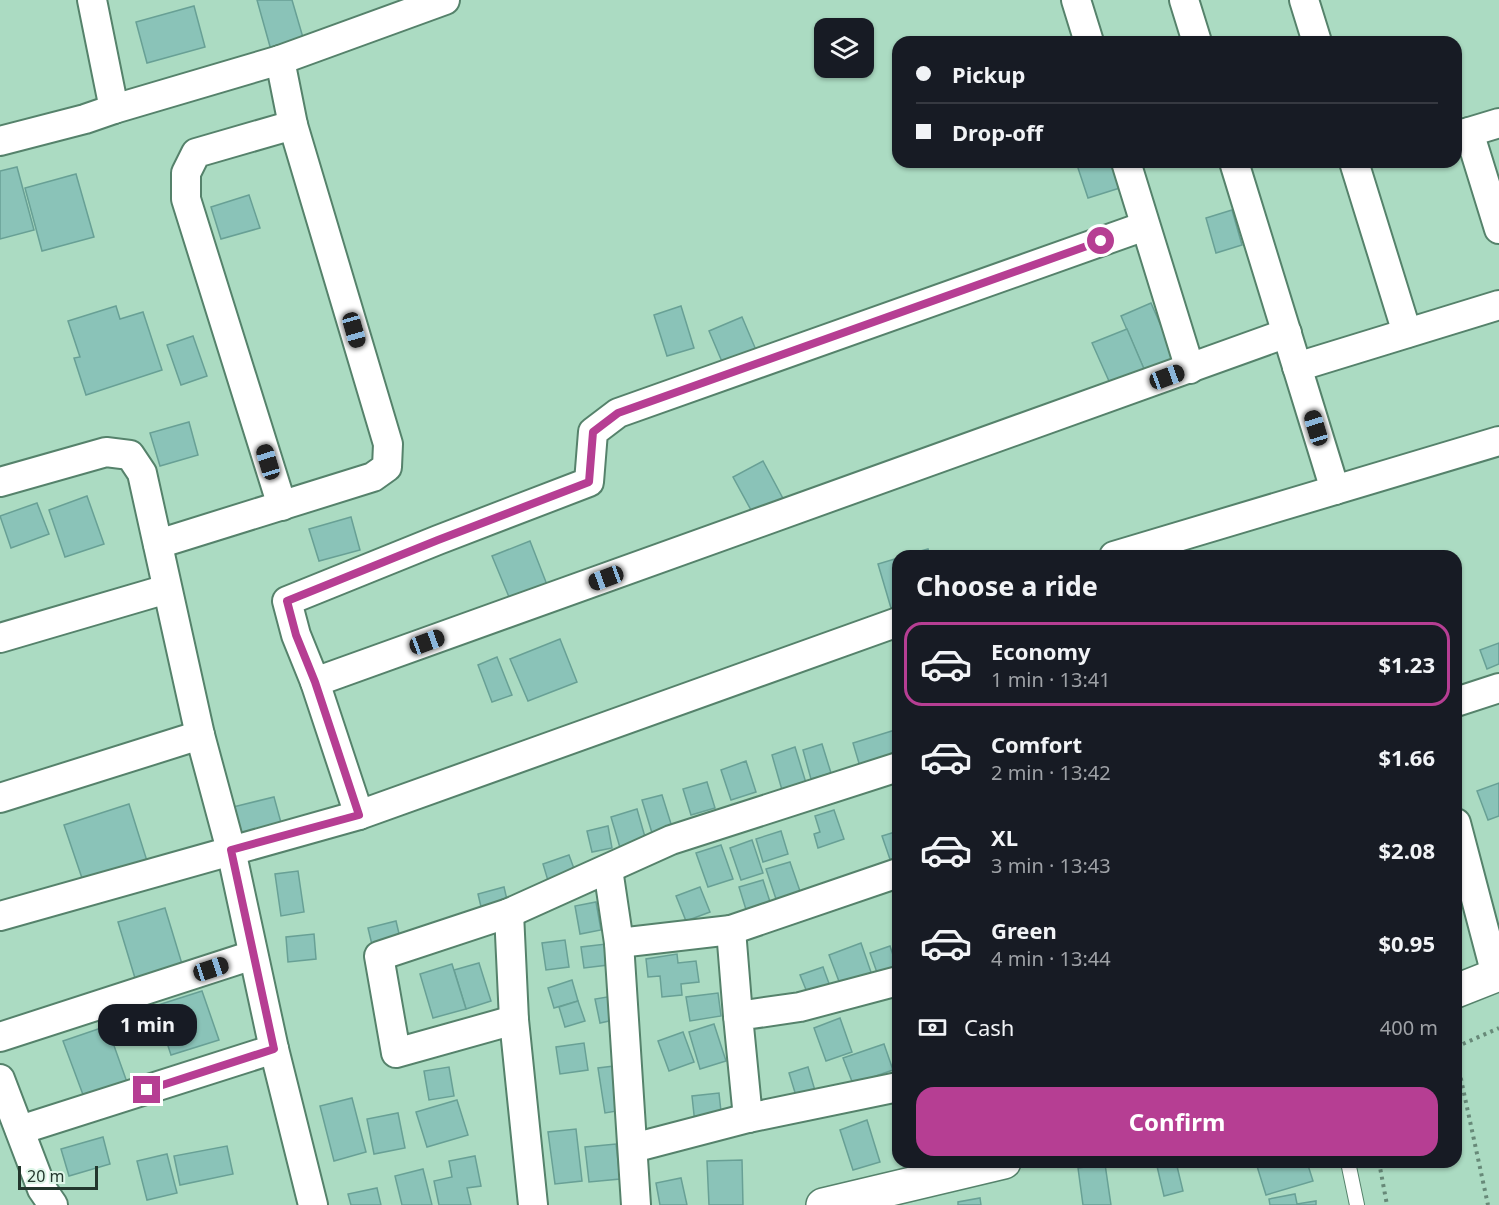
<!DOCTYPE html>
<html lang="en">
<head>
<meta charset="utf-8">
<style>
  :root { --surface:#171b24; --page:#20242c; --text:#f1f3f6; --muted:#9ea1a6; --line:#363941; --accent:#b63e93 }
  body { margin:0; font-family:"Noto Sans",sans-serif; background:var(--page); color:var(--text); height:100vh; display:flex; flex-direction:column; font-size:22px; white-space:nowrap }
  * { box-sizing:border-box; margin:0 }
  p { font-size:20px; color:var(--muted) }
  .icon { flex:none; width:33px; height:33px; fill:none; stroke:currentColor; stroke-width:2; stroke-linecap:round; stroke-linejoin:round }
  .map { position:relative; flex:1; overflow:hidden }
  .sheet { position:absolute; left:892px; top:550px; width:570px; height:618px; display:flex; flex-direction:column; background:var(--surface); border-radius:18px; box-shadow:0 2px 4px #0004 }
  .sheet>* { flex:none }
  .banner { position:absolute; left:892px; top:36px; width:570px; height:132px; border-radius:18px; box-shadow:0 2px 4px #0004; display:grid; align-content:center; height:132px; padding:0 24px; background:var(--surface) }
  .fabs { position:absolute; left:814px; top:18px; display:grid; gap:12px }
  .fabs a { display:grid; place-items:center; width:60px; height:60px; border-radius:12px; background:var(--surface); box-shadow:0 2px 4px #0004; font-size:30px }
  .scale { position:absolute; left:18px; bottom:15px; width:80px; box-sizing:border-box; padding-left:6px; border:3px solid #23372d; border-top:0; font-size:16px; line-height:21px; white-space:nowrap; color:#23372d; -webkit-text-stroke:4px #def6e8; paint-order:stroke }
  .end { position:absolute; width:27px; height:27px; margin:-14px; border:8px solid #b63e93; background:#fff; box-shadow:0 0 0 3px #fff }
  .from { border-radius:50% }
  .bubble { position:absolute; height:42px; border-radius:18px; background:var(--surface); box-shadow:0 2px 4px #0004; font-size:20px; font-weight:700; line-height:42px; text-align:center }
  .car { position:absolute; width:18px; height:36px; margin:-18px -9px; border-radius:8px; box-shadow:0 0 4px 2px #0007; background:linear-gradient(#222 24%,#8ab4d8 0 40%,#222 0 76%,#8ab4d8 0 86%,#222 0) }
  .banner b { display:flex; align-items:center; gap:21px; height:57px; font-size:22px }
  .banner b+b { border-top:2px solid var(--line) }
  .banner i { width:15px; height:15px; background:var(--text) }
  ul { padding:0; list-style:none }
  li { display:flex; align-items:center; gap:18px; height:84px; margin:0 12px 9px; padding:0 12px; border:3px solid transparent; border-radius:18px }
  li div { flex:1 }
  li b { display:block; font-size:22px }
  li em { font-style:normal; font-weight:700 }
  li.selected { border-color:var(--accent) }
  li>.icon { width:54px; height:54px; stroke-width:1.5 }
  h2 { padding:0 24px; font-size:27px; line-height:72px }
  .pay { display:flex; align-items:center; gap:15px; height:66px; padding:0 24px; font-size:22px }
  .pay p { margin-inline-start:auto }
  .button { display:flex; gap:12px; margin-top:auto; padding:12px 24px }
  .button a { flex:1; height:69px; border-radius:18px; background:var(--accent); color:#fff; font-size:24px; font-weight:700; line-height:69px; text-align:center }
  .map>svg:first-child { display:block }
  .building { fill:#8ac3b8; stroke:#68a095; stroke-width:1.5 }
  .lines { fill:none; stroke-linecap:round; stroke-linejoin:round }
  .lane-casing { stroke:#55826b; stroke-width:16 }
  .street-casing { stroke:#55826b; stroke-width:32 }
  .secondary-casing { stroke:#55826b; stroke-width:36 }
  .path { stroke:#678978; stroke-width:4; stroke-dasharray:3 4.5; stroke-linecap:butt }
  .lane { stroke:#fff; stroke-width:14 }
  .street { stroke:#fff; stroke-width:28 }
  .secondary { stroke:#fff; stroke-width:33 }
  .route { stroke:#b63e93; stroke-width:8 }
</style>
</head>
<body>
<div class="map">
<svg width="1499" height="1205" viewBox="0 0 1499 1205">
  <rect width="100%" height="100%" fill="#abdbc2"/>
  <g class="building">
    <path d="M257,0H292L304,41L271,50Z"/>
    <path d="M194,6L205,47L147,63L136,22Z"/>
    <path d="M1076,162H1114L1123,187L1088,198Z"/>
    <path d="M17,167L34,230L0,239V171Z"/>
    <path d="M76,174L94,237L42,251L25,188Z"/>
    <path d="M249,195L260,228L221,239L211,207Z"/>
    <path d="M1232,210L1242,245L1216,253L1206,218Z"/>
    <path d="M1151,303L1177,363L1147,376L1121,316Z"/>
    <path d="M116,306L120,319L143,312L162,370L86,395L74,358L80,357L68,321Z"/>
    <path d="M681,306L694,348L667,356L654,315Z"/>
    <path d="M742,317L756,350L723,364L709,331Z"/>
    <path d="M1127,329L1147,376L1113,390L1092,343Z"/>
    <path d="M193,336L207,376L181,385L167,345Z"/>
    <path d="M189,422L198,455L160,466L150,433Z"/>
    <path d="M763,461L787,506L757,521L733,477Z"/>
    <path d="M87,496L104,544L65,557L49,510Z"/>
    <path d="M37,503L49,534L11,548L0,516Z"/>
    <path d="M351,517L360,550L319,561L309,529Z"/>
    <path d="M530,541L551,595L514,609L492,556Z"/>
    <path d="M928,549L930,556H903Z"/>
    <path d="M898,558V606L891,608L878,564Z"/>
    <path d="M560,639L577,682L528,701L510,659Z"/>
    <path d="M1499,643V664L1487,669L1480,650Z"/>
    <path d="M497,657L512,695L492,702L478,665Z"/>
    <path d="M895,730L898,741V758L861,770L853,743Z"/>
    <path d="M822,744L831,773L811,779L803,750Z"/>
    <path d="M795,747L806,783L782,790L772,755Z"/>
    <path d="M746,761L756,792L731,800L721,770Z"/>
    <path d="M707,782L715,808L691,815L683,789Z"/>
    <path d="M1499,783V816L1488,820L1477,791Z"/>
    <path d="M662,795L672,827L652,833L642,800Z"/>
    <path d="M274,797L283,830L241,841L233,807Z"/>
    <path d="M129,804L147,861L83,881L64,825Z"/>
    <path d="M637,809L647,844L621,851L611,817Z"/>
    <path d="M834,810L844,839L818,848L814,834L820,832L815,816Z"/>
    <path d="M608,826L612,848L592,852L587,831Z"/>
    <path d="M781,831L788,854L763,862L756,839Z"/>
    <path d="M898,831V863L892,865L882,836Z"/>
    <path d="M752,840L763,873L741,880L730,848Z"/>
    <path d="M721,845L733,879L708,887L696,853Z"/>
    <path d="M569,855L576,874L549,884L543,864Z"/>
    <path d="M790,862L801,894L777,902L766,869Z"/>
    <path d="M298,871L304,912L281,916L275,874Z"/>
    <path d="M763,880L772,908L748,916L739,887Z"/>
    <path d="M504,887L508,904L482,911L478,894Z"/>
    <path d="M700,887L710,912L686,921L676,896Z"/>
    <path d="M596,902L601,930L580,934L575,906Z"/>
    <path d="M165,908L182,964L135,978L118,922Z"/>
    <path d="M396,921L401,942L373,949L368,928Z"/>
    <path d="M314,934L316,959L288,962L286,937Z"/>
    <path d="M565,940L569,967L546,970L542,943Z"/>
    <path d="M861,943L874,981L843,992L829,955Z"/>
    <path d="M606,944L608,965L584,968L581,947Z"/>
    <path d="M890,946L898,970L880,981L870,953Z"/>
    <path d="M677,954L678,963L696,961L699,982L681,984L682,995L662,997L660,976L648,977L646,959Z"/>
    <path d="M479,963L491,1001L466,1009L454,970Z"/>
    <path d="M452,964L466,1009L433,1018L420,974Z"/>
    <path d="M823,967L831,989L809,997L800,975Z"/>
    <path d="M572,980L578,1001L554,1008L548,988Z"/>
    <path d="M202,991L219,1040L171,1055L155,1006Z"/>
    <path d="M718,993L721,1016L690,1021L686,997Z"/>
    <path d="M613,996L618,1019L600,1023L595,999Z"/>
    <path d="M578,1001L585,1021L565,1027L559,1007Z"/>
    <path d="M840,1018L852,1052L826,1061L814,1028Z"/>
    <path d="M714,1024L726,1061L700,1069L689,1032Z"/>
    <path d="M107,1026L128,1085L85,1100L63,1041Z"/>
    <path d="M683,1032L694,1062L669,1071L658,1041Z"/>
    <path d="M584,1043L588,1070L560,1074L556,1047Z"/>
    <path d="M884,1044L893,1070L853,1084L843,1058Z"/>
    <path d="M622,1065L629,1109L605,1113L598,1068Z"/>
    <path d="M449,1067L454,1096L429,1100L424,1071Z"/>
    <path d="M808,1067L816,1094L797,1099L789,1073Z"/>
    <path d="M719,1093L722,1121L695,1124L692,1096Z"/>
    <path d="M352,1098L366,1152L334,1161L320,1106Z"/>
    <path d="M457,1100L468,1135L427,1147L416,1112Z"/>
    <path d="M398,1113L405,1148L374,1154L367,1119Z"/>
    <path d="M867,1120L880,1162L853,1170L840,1130Z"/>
    <path d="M576,1129L582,1181L555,1184L548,1132Z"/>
    <path d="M103,1137L110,1164L69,1176L61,1149Z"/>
    <path d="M616,1144L620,1179L589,1182L585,1147Z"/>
    <path d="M227,1146L233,1174L180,1185L174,1156Z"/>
    <path d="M167,1154L177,1193L147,1200L137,1161Z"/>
    <path d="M475,1156L481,1186L467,1188L471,1205H439L434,1181L452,1177L449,1161Z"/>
    <path d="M742,1160L743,1205H709L707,1161Z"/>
    <path d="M1156,1162H1176L1183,1191L1164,1196Z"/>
    <path d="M1259,1162H1307L1313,1181L1266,1195L1256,1163Z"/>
    <path d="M1105,1164L1111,1205H1083L1078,1168Z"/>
    <path d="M423,1169L432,1205H402L395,1176Z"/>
    <path d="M681,1178L687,1205H660L656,1183Z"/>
    <path d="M377,1188L381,1205H351L348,1194Z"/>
    <path d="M1295,1194L1297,1204L1316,1201V1205H1270L1269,1199Z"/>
    <path d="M980,1198L981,1205H958V1202Z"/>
  </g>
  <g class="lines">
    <g class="lane-casing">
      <path id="lane" d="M1348,1162L1357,1205"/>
    </g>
    <g class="street-casing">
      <g id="street">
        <path d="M92,0L114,109"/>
        <path d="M1076,0L1089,42"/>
        <path d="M1184,0L1197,42"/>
        <path d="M1304,0L1317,42"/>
        <path d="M1469,132L1499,229"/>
        <path d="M1456,136L1499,123"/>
        <path d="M0,141L85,119L114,109L280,60L445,0"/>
        <path d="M1126,162L1190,369"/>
        <path d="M1234,162L1335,490"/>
        <path d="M1354,162L1407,333"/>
        <path d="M1297,367L1499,305"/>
        <path d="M0,482L106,452L130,455L142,473L200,735L231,850L274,1049L313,1205"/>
        <path d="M282,506L186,199V173L196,153L293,125"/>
        <path d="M158,544L373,477L387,467L388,444L293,125L280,60"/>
        <path d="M1114,556L1499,441"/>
        <path d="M0,638L167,589"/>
        <path d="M315,682L1287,333"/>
        <path d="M1456,702L1499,688"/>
        <path d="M0,798L200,735"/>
        <path d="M359,815L315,682L296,635L287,601L438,540L589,482L593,432L618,413L1145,226"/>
        <path d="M1456,823L1496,975"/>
        <path d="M608,869L619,943L636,1205"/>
        <path d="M509,913L514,1020L533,1205"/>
        <path d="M0,916L359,815L898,622"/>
        <path d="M731,930L738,1016"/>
        <path d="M619,943L731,930L898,873"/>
        <path d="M514,1020L396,1053L379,956L509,913L671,840L898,767"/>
        <path d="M0,1037L253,955"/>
        <path d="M0,1079L42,1189L53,1205"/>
        <path d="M748,1118L738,1016L800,1007L898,981"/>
        <path d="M20,1130L274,1049"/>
        <path d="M633,1148L748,1118L898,1087"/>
      </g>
    </g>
    <g class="secondary-casing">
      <g id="secondary">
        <path d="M1456,991L1499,974"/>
        <path d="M823,1205L1004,1162"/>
      </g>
    </g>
    <g class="path">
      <path d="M1456,1047L1499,1028"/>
      <path d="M1456,1056L1488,1205"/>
      <path d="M1379,1162L1387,1205"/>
    </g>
    <use href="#lane" class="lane"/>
    <use href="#street" class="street"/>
    <use href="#secondary" class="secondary"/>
  </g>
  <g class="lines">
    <path class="route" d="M147,1090L274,1049L231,850L359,815L315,682L296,635L287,601L438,540L589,482L593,432L618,413L1101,241"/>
  </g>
</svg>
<div class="fabs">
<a><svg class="icon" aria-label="layers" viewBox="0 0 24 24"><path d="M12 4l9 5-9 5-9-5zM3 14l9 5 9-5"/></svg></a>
</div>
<div class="scale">20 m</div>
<i class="end from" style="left:1101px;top:241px"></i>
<i class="end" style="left:147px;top:1090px"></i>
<div class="bubble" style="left:98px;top:1004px;width:99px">1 min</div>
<i class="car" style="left:354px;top:330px;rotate:164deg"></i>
<i class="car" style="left:1167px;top:377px;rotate:70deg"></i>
<i class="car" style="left:1316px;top:428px;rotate:343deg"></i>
<i class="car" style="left:268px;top:462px;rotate:343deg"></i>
<i class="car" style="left:606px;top:578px;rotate:250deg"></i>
<i class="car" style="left:427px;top:642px;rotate:70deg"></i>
<i class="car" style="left:211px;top:969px;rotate:72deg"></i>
<div class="banner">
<b><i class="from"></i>Pickup</b>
<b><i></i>Drop-off</b>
</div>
<section class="sheet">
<h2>Choose a ride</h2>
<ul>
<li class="selected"><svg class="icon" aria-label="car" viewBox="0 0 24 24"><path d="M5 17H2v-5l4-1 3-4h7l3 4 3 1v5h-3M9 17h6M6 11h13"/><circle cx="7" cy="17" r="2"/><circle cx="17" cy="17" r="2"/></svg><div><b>Economy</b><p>1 min · 13:41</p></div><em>$1.23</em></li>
<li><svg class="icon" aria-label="car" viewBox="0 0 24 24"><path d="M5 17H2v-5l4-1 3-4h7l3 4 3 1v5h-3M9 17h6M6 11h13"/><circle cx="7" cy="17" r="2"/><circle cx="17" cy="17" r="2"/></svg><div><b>Comfort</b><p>2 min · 13:42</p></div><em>$1.66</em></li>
<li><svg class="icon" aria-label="car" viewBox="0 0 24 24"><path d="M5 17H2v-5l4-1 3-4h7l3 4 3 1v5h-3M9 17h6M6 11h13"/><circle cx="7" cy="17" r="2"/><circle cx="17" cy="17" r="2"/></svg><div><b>XL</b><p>3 min · 13:43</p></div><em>$2.08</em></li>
<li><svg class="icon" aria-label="car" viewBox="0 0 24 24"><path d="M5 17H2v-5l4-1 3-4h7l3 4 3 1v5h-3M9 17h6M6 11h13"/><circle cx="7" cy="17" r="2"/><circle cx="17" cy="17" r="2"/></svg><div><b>Green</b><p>4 min · 13:44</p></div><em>$0.95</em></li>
</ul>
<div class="pay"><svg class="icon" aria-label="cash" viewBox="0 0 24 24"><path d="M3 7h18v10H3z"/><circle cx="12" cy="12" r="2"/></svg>Cash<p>400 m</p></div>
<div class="button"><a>Confirm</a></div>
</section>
</div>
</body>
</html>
